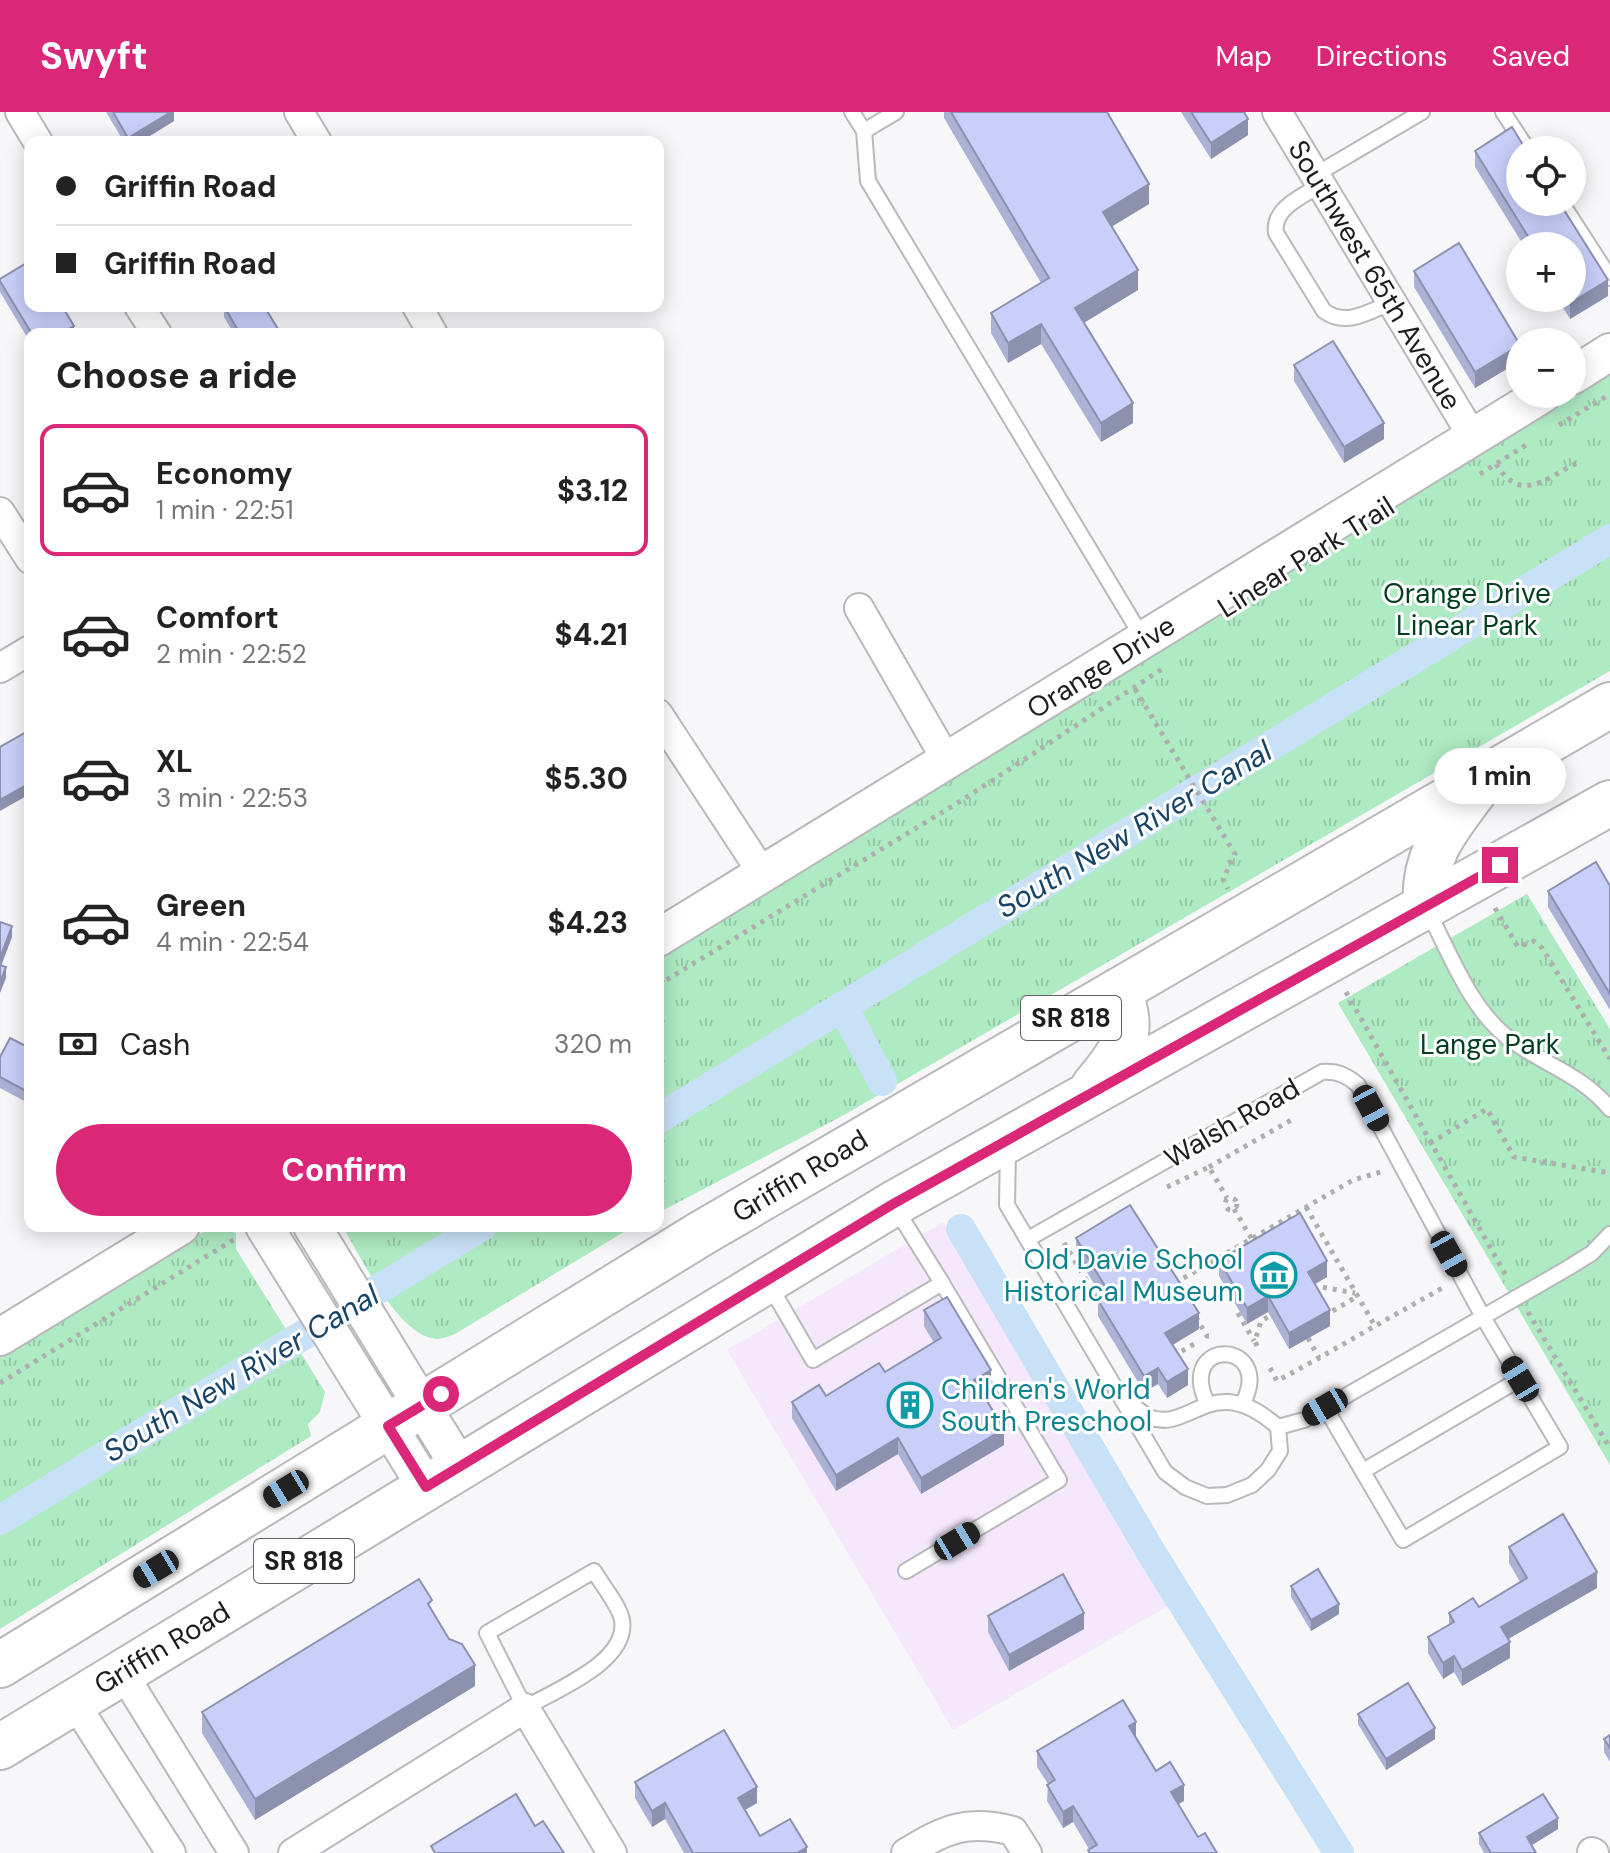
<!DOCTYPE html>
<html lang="en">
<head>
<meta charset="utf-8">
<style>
  :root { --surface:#fff; --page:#f2f2f2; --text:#222; --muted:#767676; --line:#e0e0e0; --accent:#db2777 }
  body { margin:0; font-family:"DM Sans",sans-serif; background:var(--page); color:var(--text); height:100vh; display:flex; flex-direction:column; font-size:30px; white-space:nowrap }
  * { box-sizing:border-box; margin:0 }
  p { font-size:26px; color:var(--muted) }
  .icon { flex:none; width:44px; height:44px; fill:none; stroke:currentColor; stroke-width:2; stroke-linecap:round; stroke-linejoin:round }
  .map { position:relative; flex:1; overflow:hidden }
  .side { position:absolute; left:24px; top:216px; width:640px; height:904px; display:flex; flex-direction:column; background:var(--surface); border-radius:16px; box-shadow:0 4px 20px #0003 }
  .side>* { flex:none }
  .banner { position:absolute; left:24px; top:24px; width:640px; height:176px; border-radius:16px; box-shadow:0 4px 20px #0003; display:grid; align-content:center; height:176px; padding:0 32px; background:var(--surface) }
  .tools { position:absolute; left:1506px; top:24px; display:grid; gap:16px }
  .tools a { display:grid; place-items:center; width:80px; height:80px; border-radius:50%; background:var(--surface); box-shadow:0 4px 20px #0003; font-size:40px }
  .end { position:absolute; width:36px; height:36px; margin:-18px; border:10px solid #db2777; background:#fff; box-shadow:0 0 0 4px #fff }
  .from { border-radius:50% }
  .bubble { position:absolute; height:56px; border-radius:28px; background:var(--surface); box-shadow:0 4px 20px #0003; font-size:26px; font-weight:700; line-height:56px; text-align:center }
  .car { position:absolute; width:24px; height:48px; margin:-24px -12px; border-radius:10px; box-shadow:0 0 6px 2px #0007; background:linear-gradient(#222 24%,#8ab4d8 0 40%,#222 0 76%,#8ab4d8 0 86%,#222 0) }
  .banner b { display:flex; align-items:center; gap:28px; height:76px; font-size:30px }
  .banner b+b { border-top:2px solid var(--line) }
  .banner i { width:20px; height:20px; background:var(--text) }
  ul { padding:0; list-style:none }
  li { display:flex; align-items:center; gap:24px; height:132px; margin:0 16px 12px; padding:0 16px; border:4px solid transparent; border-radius:16px }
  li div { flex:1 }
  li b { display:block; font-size:30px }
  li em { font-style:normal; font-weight:700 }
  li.on { border-color:var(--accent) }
  li>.icon { width:72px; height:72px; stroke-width:1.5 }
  h2 { padding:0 32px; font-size:36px; line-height:96px }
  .pay { display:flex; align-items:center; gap:20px; height:88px; padding:0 32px; font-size:30px }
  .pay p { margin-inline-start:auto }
  .button { display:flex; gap:16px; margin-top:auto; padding:16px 32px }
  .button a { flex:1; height:92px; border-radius:48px; background:var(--accent); color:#fff; font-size:32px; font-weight:700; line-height:92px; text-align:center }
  header { display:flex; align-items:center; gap:48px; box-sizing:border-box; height:112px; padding:0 40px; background:var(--accent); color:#fff }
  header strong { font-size:38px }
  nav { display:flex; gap:44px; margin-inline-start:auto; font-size:28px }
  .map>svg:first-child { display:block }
  .education { fill:#f5e8fc }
  .park { fill:url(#park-tufts) }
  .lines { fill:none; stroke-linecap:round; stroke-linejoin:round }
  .canal { stroke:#c9e1f7; stroke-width:30 }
  .service-casing { stroke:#b8b9bb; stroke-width:18 }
  .minor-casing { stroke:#b8b9bb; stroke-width:32 }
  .tertiary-casing { stroke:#b8b9bb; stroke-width:40 }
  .primary-casing { stroke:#b8b9bb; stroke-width:48 }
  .path { stroke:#afafb1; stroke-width:5; stroke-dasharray:4 6; stroke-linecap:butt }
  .service { stroke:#fff; stroke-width:14 }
  .minor { stroke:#fff; stroke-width:28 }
  .tertiary { stroke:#fff; stroke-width:36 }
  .primary { stroke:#fff; stroke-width:44 }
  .wall { fill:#acb2d6 }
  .shaded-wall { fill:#8c91ae }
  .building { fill:#c8cff9; stroke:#8c91ae; stroke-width:2 }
  .route { stroke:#db2777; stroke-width:10 }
  .labels { text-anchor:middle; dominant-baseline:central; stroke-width:6; stroke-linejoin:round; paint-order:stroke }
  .shield { fill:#fff; stroke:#616162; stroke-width:2 }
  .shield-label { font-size:26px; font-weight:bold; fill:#1d1d1e }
  .street-label { font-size:28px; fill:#1d1d1e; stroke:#fff }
  .park-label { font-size:28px; fill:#023e21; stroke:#fff }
  .culture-label { font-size:28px; fill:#0d838f; stroke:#fff; text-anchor:end }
  .water-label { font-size:30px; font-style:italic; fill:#174467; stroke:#fff }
</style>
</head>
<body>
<header>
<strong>Swyft</strong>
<nav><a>Map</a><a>Directions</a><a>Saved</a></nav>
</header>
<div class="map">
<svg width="1610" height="1741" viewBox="0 0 1610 1741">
  <defs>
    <pattern id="park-tufts" width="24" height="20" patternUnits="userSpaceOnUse" patternTransform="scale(2)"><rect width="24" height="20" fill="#aeeac2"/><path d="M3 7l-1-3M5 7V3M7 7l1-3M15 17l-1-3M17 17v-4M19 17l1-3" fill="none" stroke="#95c8a6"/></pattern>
  </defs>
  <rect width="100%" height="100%" fill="#f7f7fa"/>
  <path class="education" d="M943,1110L1100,1374L1175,1490L953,1618L727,1238Z"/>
  <g class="park">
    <path d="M1610,261V559L844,1003L658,1101V842Z"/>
    <path d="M1527,782L1610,917V1353L1338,891Z"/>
    <path d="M342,1114H634L455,1222C450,1224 442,1227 437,1227C398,1225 361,1144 342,1114Z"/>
    <path d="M226,1118L236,1121V1137L325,1280L320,1300L308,1312L311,1324L0,1517V1240L188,1126L207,1119Z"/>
  </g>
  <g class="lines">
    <g class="canal">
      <path d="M843,895L882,969"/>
      <path d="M658,1007L1610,427"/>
      <path d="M961,1117L1152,1442L1339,1741"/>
      <path d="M0,1408L482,1114"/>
    </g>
    <g class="service-casing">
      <g id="service">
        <path d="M852,0L864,19L868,69L1144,528"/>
        <path d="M1503,0L1528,38"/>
        <path d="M864,19L896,0"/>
        <path d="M1315,63L1422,0"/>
        <path d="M1321,73C1303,84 1272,96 1276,121L1324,199C1346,215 1369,200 1392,190"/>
        <path d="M1561,90L1610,166"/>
        <path d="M1428,799C1451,844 1472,902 1515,931C1548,954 1583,964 1610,997"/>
        <path d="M1008,1038L1007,1093L1165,1360L1185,1375L1207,1384L1227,1383L1252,1373L1268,1358L1280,1339L1278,1315C1211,1256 1191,1322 1149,1305C1137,1299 1125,1285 1115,1276"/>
        <path d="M896,1097L942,1171"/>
        <path d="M1028,1127L1322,960C1338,959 1346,963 1358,973L1483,1205L1560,1335L1403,1428L1325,1295"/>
        <path d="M770,1174L813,1248L942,1171L1059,1368L906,1459"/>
        <path d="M1207,1291C1176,1224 1275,1228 1243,1291"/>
        <path d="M1278,1315L1304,1308L1568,1156L1592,1141L1610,1122"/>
        <path d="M1363,1359L1520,1267"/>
        <path d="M594,1459C602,1473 619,1493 622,1508C629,1550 555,1578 525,1596L487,1521Z"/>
      </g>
    </g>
    <g class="minor-casing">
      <g id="minor">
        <path d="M20,0L38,30"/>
        <path d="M299,0L317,30"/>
        <path d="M1277,0L1473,325"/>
        <path d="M139,194L157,222"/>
        <path d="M417,194L433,222"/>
        <path d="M0,400L30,447"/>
        <path d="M859,496L947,649"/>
        <path d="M0,556L30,538"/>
        <path d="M658,602L763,762"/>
        <path d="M122,1560L234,1741"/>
        <path d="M74,1590L171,1741"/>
        <path d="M1592,1740L1594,1741"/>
        <path d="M293,1741L525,1596L612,1741"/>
        <path d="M906,1741C945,1717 967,1707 1013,1719L1027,1741"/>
      </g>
    </g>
    <g class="tertiary-casing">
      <g id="tertiary">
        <path d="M1572,264L1610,240"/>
        <path d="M658,826L1543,282"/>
        <path d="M264,1114L426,1375"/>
        <path d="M312,1114L459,1354"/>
        <path d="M0,1225L181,1114"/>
      </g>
    </g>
    <g class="primary-casing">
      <g id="primary">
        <path d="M1426,795C1422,746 1445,718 1474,680"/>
        <path d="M1094,974C1121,941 1138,921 1118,879"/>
        <path d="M0,1553L702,1121L1610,593"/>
        <path d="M0,1635L893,1092L1610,691"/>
      </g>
    </g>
    <g class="path">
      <path d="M1559,313L1610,282"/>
      <path d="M1496,352C1521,392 1544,367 1577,351"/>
      <path d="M1480,362L1526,333"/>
      <path d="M1135,577L1235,742L1223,767L1228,777"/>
      <path d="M1495,796L1518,835L1534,829L1542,836L1610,947"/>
      <path d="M658,873L964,687L1162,557"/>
      <path d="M1346,880L1508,1167"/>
      <path d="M1430,1031L1487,997L1514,1045L1610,1061"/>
      <path d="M1209,1055L1293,1007"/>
      <path d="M1167,1075L1209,1055L1227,1086"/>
      <circle cx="1231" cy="1092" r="6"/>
      <path d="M1306,1095L1375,1214L1444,1175"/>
      <path d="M1234,1097L1253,1129"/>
      <path d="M1064,1131L1100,1191"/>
      <path d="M1175,1171L1353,1068L1384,1059"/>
      <path d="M1314,1179L1321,1175L1355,1181"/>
      <path d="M1528,1200L1610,1336"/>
      <path d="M1238,1201L1254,1229"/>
      <path d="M1324,1204L1358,1184"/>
      <path d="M1196,1205L1207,1224H1211"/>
      <path d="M1308,1226L1319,1246L1375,1214"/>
      <path d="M1257,1234L1255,1229L1261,1209L1275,1201"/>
      <path d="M1173,1244L1196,1231"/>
      <path d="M1270,1256L1277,1269L1319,1246"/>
      <path d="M0,1271L238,1125"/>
    </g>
    <use href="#service" class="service"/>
    <use href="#minor" class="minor"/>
    <use href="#tertiary" class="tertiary"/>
    <use href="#primary" class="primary"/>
  </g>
  <g class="wall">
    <path d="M106,0H174V9L140,30H124Z"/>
    <path d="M944,0H1107L1149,92L1112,114L1138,178L1084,211L1133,311L1101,330L1041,232L1008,251L991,221V201L1041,171L944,6Z"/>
    <path d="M1181,0H1244L1248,23L1211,47Z"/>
    <path d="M1512,15L1526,38H1520V90H1559L1608,168V184L1570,207L1557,186H1572V134H1524L1475,55V39Z"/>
    <path d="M1414,159L1520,249L1475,276L1414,175Z"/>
    <path d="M0,167L74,222H30V230L0,180Z"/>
    <path d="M224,194L281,222H234L224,205Z"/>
    <path d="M1294,253L1384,327L1344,351L1294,269Z"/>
    <path d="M30,733V756L25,748V737Z"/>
    <path d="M1610,774V898L1548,795V779Z"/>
    <path d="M30,936V992L0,976V945Z"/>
    <path d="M1076,1126L1199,1217L1173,1233L1188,1273L1167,1286L1158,1272L1144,1280L1098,1204V1188L1102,1185L1076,1142Z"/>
    <path d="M1219,1148L1327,1165L1315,1172L1330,1214L1289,1237L1268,1200L1247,1212L1219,1164Z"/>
    <path d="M924,1198L991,1274L981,1279L1004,1333L921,1382L898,1342L836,1379L792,1306V1290L826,1284L885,1260L934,1231L924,1214Z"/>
    <path d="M1509,1435L1597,1476L1508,1527L1510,1546L1462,1574L1454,1560L1443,1567L1428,1541V1525L1449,1513V1501L1479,1495L1520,1470L1509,1451Z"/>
    <path d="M1291,1474L1339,1502L1311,1519L1291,1485Z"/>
    <path d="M432,1499L475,1574L255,1708L202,1621V1600Z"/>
    <path d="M988,1504L1084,1517L1009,1559L988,1520Z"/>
    <path d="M1358,1602L1435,1627L1386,1658L1358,1612Z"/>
    <path d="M1610,1623V1650L1604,1640V1627Z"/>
    <path d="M1136,1626L1156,1659L1184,1689L1178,1692L1198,1725L1217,1741H1088L1089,1737L1073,1710L1063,1716L1047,1689L1048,1672L1037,1655V1639Z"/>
    <path d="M635,1670L757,1691L745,1698L760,1724L807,1741H684L665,1707L652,1715L635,1686Z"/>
    <path d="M1558,1717L1532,1733L1536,1741H1484L1479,1732V1721Z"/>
  </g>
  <g class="shaded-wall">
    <path d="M171,0H174V9L140,30H128V26Z"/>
    <path d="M1248,7V23L1211,47V31Z"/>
    <path d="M1149,72V92L1103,120V100Z"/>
    <path d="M1138,158V178L1075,216V196Z"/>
    <path d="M1608,168V184L1570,207V191Z"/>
    <path d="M1041,212V232L1008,251V231Z"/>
    <path d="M74,214V222H60Z"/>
    <path d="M1520,233V249L1475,276V260Z"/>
    <path d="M1133,291V311L1101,330V311Z"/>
    <path d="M1384,311V327L1344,351V335Z"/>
    <path d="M30,671V682L0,699V688Z"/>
    <path d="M12,814V825L0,857V846Z"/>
    <path d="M6,855V866L0,881V870Z"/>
    <path d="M1327,1149V1165L1308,1176V1160Z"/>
    <path d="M1268,1184V1200L1247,1212V1196Z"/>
    <path d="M1330,1198V1214L1289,1237V1221Z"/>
    <path d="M1199,1201V1217L1165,1237V1221Z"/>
    <path d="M1158,1256V1272L1144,1280V1264Z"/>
    <path d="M1188,1257V1273L1167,1286V1270Z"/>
    <path d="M991,1258V1274L974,1284V1268Z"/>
    <path d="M1004,1317V1333L921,1382V1366Z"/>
    <path d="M898,1326V1342L836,1379V1363Z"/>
    <path d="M1597,1460V1476L1501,1531V1515Z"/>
    <path d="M1339,1492V1502L1311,1519V1508Z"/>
    <path d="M1084,1501V1517L1009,1559V1543Z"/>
    <path d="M1510,1530V1546L1462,1574V1558Z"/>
    <path d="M1454,1544V1560L1443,1567V1551Z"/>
    <path d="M475,1553V1574L255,1708V1687Z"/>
    <path d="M1136,1610V1626L1129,1614Z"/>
    <path d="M1435,1616V1627L1386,1658V1647Z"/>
    <path d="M1184,1673V1689L1171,1696V1680Z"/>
    <path d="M757,1675V1691L738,1702V1686Z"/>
    <path d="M665,1691V1707L652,1715V1699Z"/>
    <path d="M1073,1694V1710L1063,1716V1700Z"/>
    <path d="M1558,1706V1717L1527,1736V1725Z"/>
    <path d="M807,1735V1741H797Z"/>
  </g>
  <g class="building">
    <path d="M113,0H171L128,26Z"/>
    <path d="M951,0H1107L1149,72L1103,100L1138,158L1075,196L1133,291L1101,311L1041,212L1008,231L991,201L1049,166Z"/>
    <path d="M1191,0H1244L1248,7L1211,31Z"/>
    <path d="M1512,15L1526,38H1520V90H1559L1608,168L1570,191L1567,186H1572V134H1534L1475,39Z"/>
    <path d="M1459,131L1520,233L1475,260L1414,159Z"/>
    <path d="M30,149V194H62L74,214L60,222H32L0,169V167Z"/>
    <path d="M224,194H264L281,222H240Z"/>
    <path d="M1333,229L1384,311L1344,335L1294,253Z"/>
    <path d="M30,618V671L0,688V635Z"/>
    <path d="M30,733V745L25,737Z"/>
    <path d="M1596,750L1610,774V882L1548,779Z"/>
    <path d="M0,810L12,814L0,846Z"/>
    <path d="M0,853L6,855L0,870Z"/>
    <path d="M10,926L30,936V981L0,965V945Z"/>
    <path d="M1130,1093L1199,1201L1165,1221L1188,1257L1167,1270L1158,1256L1144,1264L1098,1188L1109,1181L1076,1126Z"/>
    <path d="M1300,1101L1327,1149L1308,1160L1330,1198L1289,1221L1268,1184L1247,1196L1219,1148Z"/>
    <path d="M947,1185L991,1258L974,1268L1004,1317L921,1366L898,1326L836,1363L792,1290L819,1273L826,1284L879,1251L885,1260L941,1226L924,1198Z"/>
    <path d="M1563,1402L1597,1460L1501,1515L1510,1530L1462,1558L1454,1544L1443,1551L1428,1525L1454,1510L1449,1501L1473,1486L1479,1495L1527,1466L1509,1435Z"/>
    <path d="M1318,1457L1339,1492L1311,1508L1291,1474Z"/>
    <path d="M1063,1462L1084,1501L1009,1543L988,1504Z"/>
    <path d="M419,1467L432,1488L428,1492L449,1527L462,1532L475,1553L255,1687L202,1600Z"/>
    <path d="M1408,1571L1435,1616L1386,1647L1358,1602Z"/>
    <path d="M1123,1588L1136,1610L1129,1614L1156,1659L1170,1650L1184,1673L1171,1680L1198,1725L1205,1721L1217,1741H1090L1088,1738L1097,1733L1073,1694L1063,1700L1047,1673L1055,1668L1037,1639Z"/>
    <path d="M724,1618L757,1675L738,1686L760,1724L790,1707L807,1735L797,1741H693L665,1691L652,1699L635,1670Z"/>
    <path d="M1610,1623V1636L1604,1627Z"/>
    <path d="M516,1682L535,1714L543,1709L564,1741H435L431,1734Z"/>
    <path d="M1543,1682L1558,1706L1527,1725L1536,1741H1491L1479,1721Z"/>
  </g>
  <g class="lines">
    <path class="route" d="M441,1282L388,1314L426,1375L893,1092L1500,753"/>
  </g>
  <defs>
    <g id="museum-ring" transform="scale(2.3)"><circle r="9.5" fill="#fff" stroke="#0f9aa8" stroke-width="1.5"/><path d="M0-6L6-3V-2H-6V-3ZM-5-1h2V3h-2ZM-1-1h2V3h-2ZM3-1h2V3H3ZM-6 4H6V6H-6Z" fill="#0f9aa8"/></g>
    <g id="building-ring" transform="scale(2.3)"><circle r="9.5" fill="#fff" stroke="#0f9aa8" stroke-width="1.5"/><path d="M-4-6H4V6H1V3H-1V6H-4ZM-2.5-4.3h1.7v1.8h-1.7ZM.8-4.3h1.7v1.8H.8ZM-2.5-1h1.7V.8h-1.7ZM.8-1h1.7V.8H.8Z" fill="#0f9aa8"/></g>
  </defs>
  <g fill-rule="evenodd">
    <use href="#museum-ring" x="1274" y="1163"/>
    <use href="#building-ring" x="910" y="1293"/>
  </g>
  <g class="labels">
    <g class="shield">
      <rect x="1021" y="884" width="100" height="44" rx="6"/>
      <rect x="254" y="1427" width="100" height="44" rx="6"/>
    </g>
    <g class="shield-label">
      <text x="1071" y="906">SR 818</text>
      <text x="304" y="1449">SR 818</text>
    </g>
    <g class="street-label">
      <text transform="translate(1375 163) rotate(59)">Southwest 65th Avenue</text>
      <text transform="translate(1306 445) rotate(-32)">Linear Park Trail</text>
      <text transform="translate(1101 555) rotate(-32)">Orange Drive</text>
      <text transform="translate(1232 1011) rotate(-30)">Walsh Road</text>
      <text transform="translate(800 1064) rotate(-31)">Griffin Road</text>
      <text transform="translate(162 1536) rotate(-31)">Griffin Road</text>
    </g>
    <g class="park-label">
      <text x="1467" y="481">Orange Drive<tspan x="1467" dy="32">Linear Park</tspan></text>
      <text x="1490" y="932">Lange Park</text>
    </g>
    <g class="culture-label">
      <text x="1243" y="1147">Old Davie School<tspan x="1243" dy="32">Historical Museum</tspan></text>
      <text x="941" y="1277" text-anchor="start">Children's World<tspan x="941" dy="32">South Preschool</tspan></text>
    </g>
    <g class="water-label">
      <text transform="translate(1134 717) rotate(-31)">South New River Canal</text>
      <text transform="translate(241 1261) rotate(-31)">South New River Canal</text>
    </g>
  </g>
</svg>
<div class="tools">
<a><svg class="icon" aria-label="locate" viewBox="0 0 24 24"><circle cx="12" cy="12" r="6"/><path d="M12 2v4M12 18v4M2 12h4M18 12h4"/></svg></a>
<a>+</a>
<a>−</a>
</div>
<i class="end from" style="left:441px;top:1282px"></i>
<i class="end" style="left:1500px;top:753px"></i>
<div class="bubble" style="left:1434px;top:636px;width:132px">1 min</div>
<i class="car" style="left:1371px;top:996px;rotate:152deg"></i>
<i class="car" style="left:1449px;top:1142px;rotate:151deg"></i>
<i class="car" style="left:1520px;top:1267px;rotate:329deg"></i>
<i class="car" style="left:1325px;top:1295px;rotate:240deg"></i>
<i class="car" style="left:286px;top:1377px;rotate:239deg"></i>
<i class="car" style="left:957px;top:1429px;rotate:59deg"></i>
<i class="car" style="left:156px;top:1457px;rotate:239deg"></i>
<div class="banner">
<b><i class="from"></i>Griffin Road</b>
<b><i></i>Griffin Road</b>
</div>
<section class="side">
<h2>Choose a ride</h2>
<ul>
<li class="on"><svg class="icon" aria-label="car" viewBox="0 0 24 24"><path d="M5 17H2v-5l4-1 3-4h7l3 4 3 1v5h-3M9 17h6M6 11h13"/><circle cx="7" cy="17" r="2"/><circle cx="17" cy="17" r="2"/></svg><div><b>Economy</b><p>1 min · 22:51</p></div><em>$3.12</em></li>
<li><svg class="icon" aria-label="car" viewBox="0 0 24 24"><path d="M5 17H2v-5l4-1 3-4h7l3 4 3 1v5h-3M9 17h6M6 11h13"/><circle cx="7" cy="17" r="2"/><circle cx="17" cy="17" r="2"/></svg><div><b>Comfort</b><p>2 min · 22:52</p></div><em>$4.21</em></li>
<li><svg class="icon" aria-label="car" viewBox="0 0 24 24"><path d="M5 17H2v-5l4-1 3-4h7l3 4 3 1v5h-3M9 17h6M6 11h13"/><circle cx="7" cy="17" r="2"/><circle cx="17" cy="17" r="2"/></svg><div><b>XL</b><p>3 min · 22:53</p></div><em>$5.30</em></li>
<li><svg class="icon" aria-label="car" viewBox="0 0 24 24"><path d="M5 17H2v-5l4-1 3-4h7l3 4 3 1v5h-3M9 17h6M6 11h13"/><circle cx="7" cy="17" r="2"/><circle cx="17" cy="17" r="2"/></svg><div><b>Green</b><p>4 min · 22:54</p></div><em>$4.23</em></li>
</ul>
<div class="pay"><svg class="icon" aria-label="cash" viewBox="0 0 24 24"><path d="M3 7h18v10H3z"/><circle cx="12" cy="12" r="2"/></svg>Cash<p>320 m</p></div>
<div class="button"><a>Confirm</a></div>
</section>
</div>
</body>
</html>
